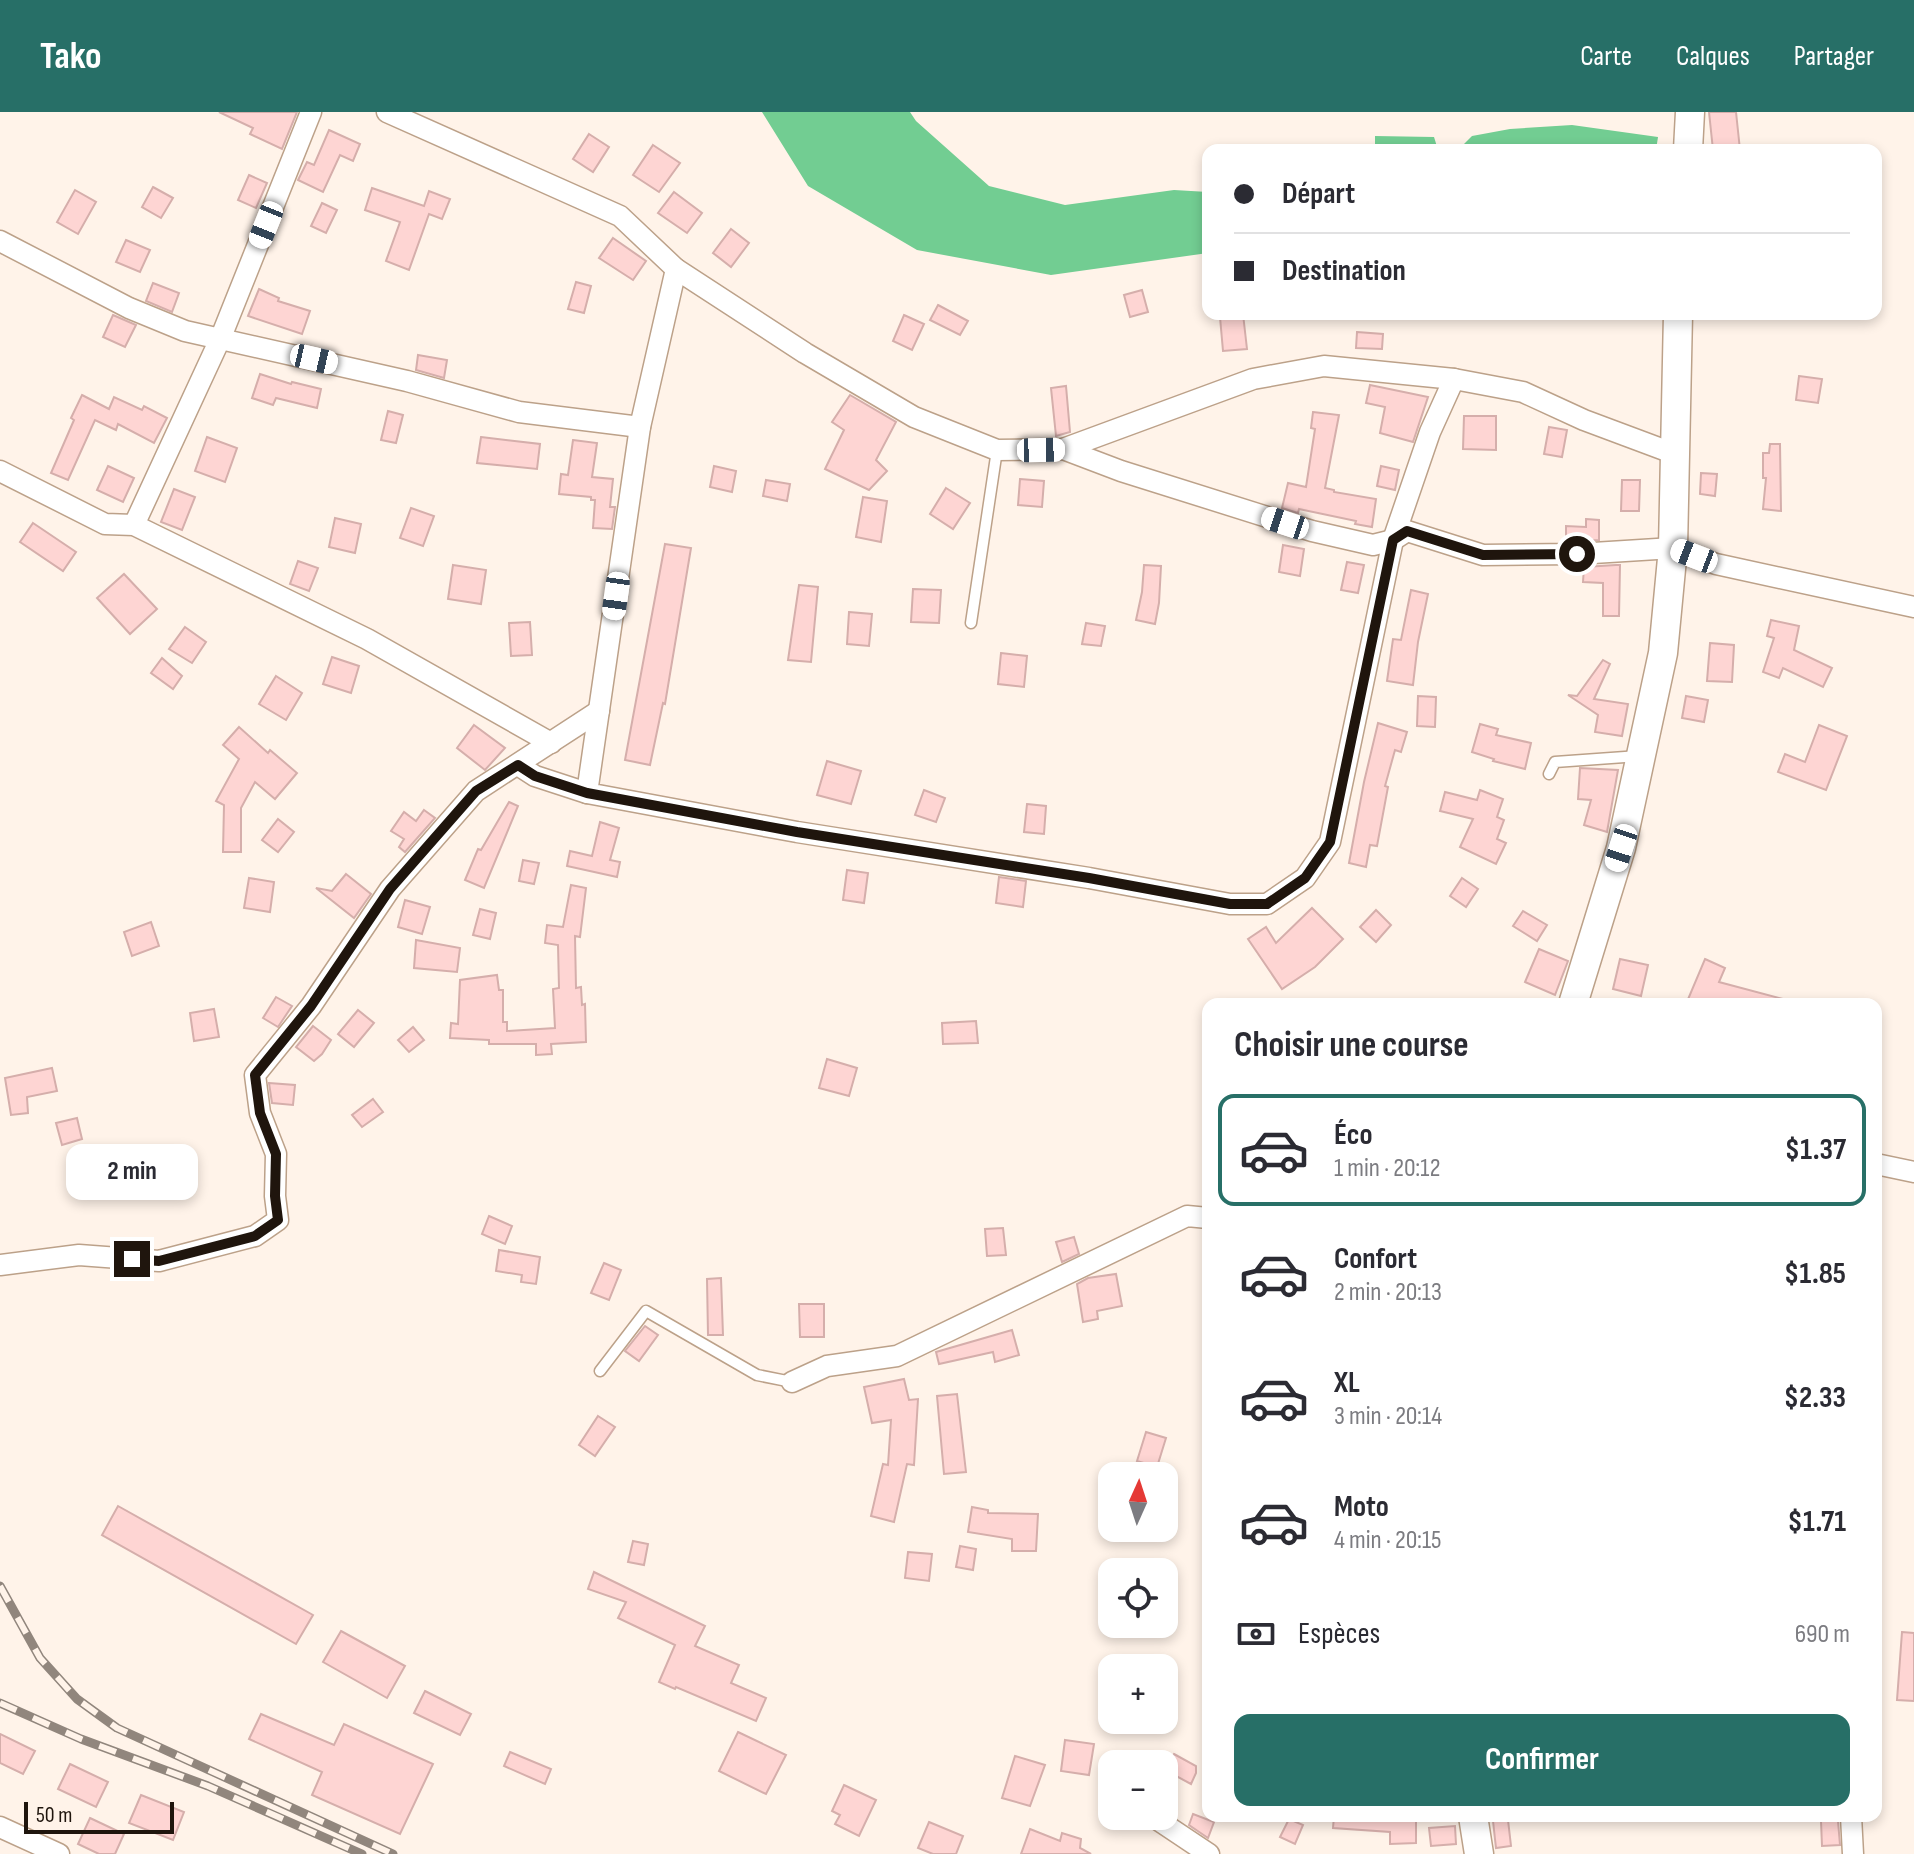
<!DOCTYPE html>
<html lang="fr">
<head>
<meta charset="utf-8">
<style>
  :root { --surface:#fff; --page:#f7f7f7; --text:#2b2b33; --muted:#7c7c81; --line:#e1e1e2; --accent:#276f67 }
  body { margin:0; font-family:"Sofia Sans Condensed",sans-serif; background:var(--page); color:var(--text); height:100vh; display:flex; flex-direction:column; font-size:30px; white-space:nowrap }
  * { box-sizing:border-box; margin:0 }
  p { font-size:26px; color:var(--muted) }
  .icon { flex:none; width:44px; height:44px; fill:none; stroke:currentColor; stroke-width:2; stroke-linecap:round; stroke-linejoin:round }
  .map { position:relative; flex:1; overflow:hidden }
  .details { position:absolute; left:1202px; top:886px; width:680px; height:824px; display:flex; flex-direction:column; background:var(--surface); border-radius:16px; box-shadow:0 4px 12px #0003 }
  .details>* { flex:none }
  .hud { position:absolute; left:1202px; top:32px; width:680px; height:176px; border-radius:16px; box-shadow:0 4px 12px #0003; display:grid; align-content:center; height:176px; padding:0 32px; background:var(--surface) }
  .needle { width:52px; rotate:3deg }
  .buttons { position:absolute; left:1098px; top:1350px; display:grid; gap:16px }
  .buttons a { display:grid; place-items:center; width:80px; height:80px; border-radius:16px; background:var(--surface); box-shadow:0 4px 12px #0003; font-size:40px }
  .scale { position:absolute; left:24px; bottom:20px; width:150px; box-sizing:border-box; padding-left:8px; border:4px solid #1f150d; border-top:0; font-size:22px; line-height:28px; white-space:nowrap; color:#1f150d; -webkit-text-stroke:6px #fff3e9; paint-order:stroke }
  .end { position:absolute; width:36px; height:36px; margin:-18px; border:10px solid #1f150d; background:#fff; box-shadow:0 0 0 4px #fff }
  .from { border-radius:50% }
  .bubble { position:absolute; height:56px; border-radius:16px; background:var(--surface); box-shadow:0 4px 12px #0003; font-size:26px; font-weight:700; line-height:56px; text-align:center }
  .car { position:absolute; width:24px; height:48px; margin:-24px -12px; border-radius:10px; box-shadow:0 0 6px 2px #0007; background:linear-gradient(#fff 24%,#345 0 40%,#fff 0 76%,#345 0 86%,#fff 0) }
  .hud b { display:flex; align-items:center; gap:28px; height:76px; font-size:30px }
  .hud b+b { border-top:2px solid var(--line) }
  .hud i { width:20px; height:20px; background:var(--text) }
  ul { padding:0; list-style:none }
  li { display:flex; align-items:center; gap:24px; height:112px; margin:0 16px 12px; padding:0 16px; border:4px solid transparent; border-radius:16px }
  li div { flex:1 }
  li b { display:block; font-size:30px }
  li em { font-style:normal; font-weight:700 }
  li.current { border-color:var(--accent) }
  li>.icon { width:72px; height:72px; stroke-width:1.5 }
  h2 { padding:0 32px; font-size:36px; line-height:96px }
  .pay { display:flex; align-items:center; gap:20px; height:88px; padding:0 32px; font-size:30px }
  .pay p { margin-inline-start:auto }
  .primary-button { display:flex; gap:16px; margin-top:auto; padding:16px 32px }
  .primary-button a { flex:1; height:92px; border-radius:16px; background:var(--accent); color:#fff; font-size:32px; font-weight:700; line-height:92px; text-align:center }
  header { display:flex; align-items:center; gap:48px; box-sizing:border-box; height:112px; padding:0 40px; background:var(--accent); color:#fff }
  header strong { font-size:38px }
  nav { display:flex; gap:44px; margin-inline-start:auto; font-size:28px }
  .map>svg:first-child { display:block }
  .forest { fill:#72cd92 }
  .building { fill:#fed5d3; stroke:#d5aeab; stroke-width:2 }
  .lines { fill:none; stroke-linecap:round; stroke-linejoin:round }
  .service-casing { stroke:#bca189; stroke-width:13 }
  .minor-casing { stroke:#bca189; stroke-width:23 }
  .secondary-casing { stroke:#bca189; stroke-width:31 }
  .service { stroke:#fff; stroke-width:10 }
  .minor { stroke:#fff; stroke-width:20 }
  .secondary { stroke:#fff; stroke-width:28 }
  .rail-casing { stroke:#91867d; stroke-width:9 }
  .rail { stroke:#fff3e9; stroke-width:6; stroke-dasharray:18; stroke-linecap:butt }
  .route { stroke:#1f150d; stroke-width:10 }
</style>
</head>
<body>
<header>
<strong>Tako</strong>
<nav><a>Carte</a><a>Calques</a><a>Partager</a></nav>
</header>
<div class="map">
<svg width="1914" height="1742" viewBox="0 0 1914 1742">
  <rect width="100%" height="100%" fill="#fff3e9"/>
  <g class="forest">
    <path d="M762,0H910L916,9L989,74L1065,93L1174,78L1208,80V141L1051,163L917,138L808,74Z"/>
    <path d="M1572,13L1658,25L1656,38H1458L1472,24L1510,17Z"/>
    <path d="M1375,24L1434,25L1438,38H1375Z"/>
  </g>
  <g class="building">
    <path d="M219,0H297L282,37L250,22L253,16Z"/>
    <path d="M1709,0H1736L1740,38H1713Z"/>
    <path d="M329,18L360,32L353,49L340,43L323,80L298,68L307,50L314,53Z"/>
    <path d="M589,22L609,35L593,60L573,47Z"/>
    <path d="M653,33L680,51L659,80L633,63Z"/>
    <path d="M249,63L267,71L256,96L238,88Z"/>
    <path d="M153,75L173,86L161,106L142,95Z"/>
    <path d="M372,76L424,94L429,79L450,87L442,107L429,102L409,158L386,149L400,110L365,98Z"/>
    <path d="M75,78L96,90L78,122L57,110Z"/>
    <path d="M674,80L702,101L687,121L658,101Z"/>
    <path d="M322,91L337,98L326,121L311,114Z"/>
    <path d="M731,117L749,131L731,155L713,141Z"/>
    <path d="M613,126L646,149L633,168L599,146Z"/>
    <path d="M126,128L150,138L140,160L116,150Z"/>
    <path d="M576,170L591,174L584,201L568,197Z"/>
    <path d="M153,171L179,181L172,200L146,189Z"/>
    <path d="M259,177L279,186L278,189L310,199L302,222L248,204Z"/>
    <path d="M1142,178L1148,200L1130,205L1124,183Z"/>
    <path d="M938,193L968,209L960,223L930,208Z"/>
    <path d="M1243,202L1247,237L1223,239L1220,205Z"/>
    <path d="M113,203L136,213L125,235L103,225Z"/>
    <path d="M904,203L924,212L912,238L893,229Z"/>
    <path d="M1357,220L1383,222L1382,237L1356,236Z"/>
    <path d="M418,243L447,248L444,266L416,258Z"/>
    <path d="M260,262L291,272L292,270L321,277L317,296L276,286L273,293L252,286Z"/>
    <path d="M1799,264L1822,267L1818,291L1796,288Z"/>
    <path d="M1370,273L1428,285L1413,330L1380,321L1385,295L1366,291Z"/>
    <path d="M1066,274L1070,320L1056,324L1051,276Z"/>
    <path d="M82,283L109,297L114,285L142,298L144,294L167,306L154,331L118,312L116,318L95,308L68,368L51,361L74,308L71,306Z"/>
    <path d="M850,283L896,310L876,348L887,359L869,378L825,357L844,318L832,310Z"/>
    <path d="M388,299L403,303L396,331L381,328Z"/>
    <path d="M1313,300L1339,303L1325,376L1334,378V380L1376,387L1372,415L1355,412L1356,409L1299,397L1298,401L1282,396L1288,371L1306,375L1315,317L1311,316Z"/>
    <path d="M1464,304H1496V338L1463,337Z"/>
    <path d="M1549,315L1567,318L1562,345L1544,342Z"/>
    <path d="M207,325L237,336L225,370L195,359Z"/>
    <path d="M481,325L540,332L537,357L477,351Z"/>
    <path d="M573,328L597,331L592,365L613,367L610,395H615L612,417L593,416L595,388H591V385L559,382L561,362L568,363Z"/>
    <path d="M1770,332H1780L1781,399L1763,397L1766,366H1763V341H1769Z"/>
    <path d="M108,354L134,366L123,390L97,378Z"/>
    <path d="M714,354L736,359L732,380L710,375Z"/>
    <path d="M1381,354L1399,358L1395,378L1377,374Z"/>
    <path d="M1701,361L1717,362L1715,384L1700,382Z"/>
    <path d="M1020,367L1044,369L1042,395L1018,393Z"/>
    <path d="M766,368L790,372L787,389L763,384Z"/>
    <path d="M1622,368H1640L1639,399H1621Z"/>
    <path d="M946,376L970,391L953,417L930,402Z"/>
    <path d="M174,377L195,385L182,418L161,410Z"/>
    <path d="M863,385L887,389L881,430L856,425Z"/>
    <path d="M411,396L434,404L423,434L400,426Z"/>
    <path d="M335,406L361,412L355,441L329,435Z"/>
    <path d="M1586,407L1599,408V428L1566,429V414L1586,415Z"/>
    <path d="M33,411L76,440L63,459L20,430Z"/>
    <path d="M665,432L691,436L665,592L663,591L650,653L625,648Z"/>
    <path d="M1283,433L1304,437L1300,464L1279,460Z"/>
    <path d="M298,449L318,456L309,479L290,472Z"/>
    <path d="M1347,450L1364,453L1358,481L1341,478Z"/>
    <path d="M453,453L486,458L481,492L448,487Z"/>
    <path d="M1144,453L1161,454L1159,491L1155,512L1136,508L1142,480Z"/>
    <path d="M1616,453H1620L1619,504H1603V471L1583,470L1584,455Z"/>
    <path d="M124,462L157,497L130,522L97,486Z"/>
    <path d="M799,473L818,475L811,550L788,548Z"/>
    <path d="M913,477L941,478L939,511L911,510Z"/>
    <path d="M1411,478L1428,482L1418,530L1413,573L1387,569L1393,527L1401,528Z"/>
    <path d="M849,500L872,502L869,534L847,532Z"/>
    <path d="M1771,508L1799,514L1794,538L1832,556L1823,575L1783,556L1779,566L1763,560L1774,526L1767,524Z"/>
    <path d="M530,510L532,543L511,544L509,511Z"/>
    <path d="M1086,511L1105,514L1101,534L1082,532Z"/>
    <path d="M185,515L206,530L192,551L169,537Z"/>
    <path d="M1710,531L1734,533L1732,570L1707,569Z"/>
    <path d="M1001,541L1027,544L1024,575L998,572Z"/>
    <path d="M332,545L359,554L351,581L323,572Z"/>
    <path d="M162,546L182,564L173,577L151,561Z"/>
    <path d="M1603,548L1610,552L1594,587L1628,592L1622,624L1595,620L1598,603L1568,583L1577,584Z"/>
    <path d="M276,564L302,581L286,608L259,592Z"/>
    <path d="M1418,584L1436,585L1435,615L1417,614Z"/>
    <path d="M1686,584L1708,588L1704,610L1682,606Z"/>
    <path d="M1378,611L1407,620L1401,640L1395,638L1385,674L1388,675L1377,734L1370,733L1366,755L1349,751L1364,670Z"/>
    <path d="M1480,612L1498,617L1496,623L1531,631L1525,657L1493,649L1494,647L1472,640Z"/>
    <path d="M474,613L505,636L485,658L457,636Z"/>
    <path d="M1819,613L1847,624L1826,678L1778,660L1785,642L1805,650Z"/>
    <path d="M239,615L268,641L270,638L297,661L275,687L255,670L241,696V740H223L224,693L216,689L239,647L223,633Z"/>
    <path d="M827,649L861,659L851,692L817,683Z"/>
    <path d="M1580,656L1618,658L1607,720L1584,713L1591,688L1578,687Z"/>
    <path d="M924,678L945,686L936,710L915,703Z"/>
    <path d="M1480,678L1503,687L1497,705L1504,708L1497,727L1506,731L1496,752L1460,735L1473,707L1440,699L1445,680L1477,688Z"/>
    <path d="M509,690L518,694L484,776L465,768L478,737L481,738Z"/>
    <path d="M1027,692L1046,694L1044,722L1024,720Z"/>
    <path d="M424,698L435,706L405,740L399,735L404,727L391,719L404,700L416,709Z"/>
    <path d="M278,707L294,720L278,740L262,728Z"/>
    <path d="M600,710L619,716L610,748L620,750L617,765L567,754L570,739L592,744Z"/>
    <path d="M523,748L539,751L534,772L519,769Z"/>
    <path d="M847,758L868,761L864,791L843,788Z"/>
    <path d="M346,762L371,782L354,806L316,776L332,779Z"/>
    <path d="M999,765L1026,769L1023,795L996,791Z"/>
    <path d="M249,766L274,770L270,800L244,796Z"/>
    <path d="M1462,766L1478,777L1466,795L1450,784Z"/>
    <path d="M571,773L586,776L580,825L575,824L576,876L581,875L582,893L585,892L586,930L551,932L552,942L536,943V932H489V928L450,926L451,911L458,912L460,868L497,863L499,878H503V910H507V919L555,916L553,877L559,876L558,833L545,831L547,813L563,815Z"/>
    <path d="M405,788L430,795L422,822L398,815Z"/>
    <path d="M1312,796L1343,827L1315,855L1282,877L1248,827L1266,815L1276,831Z"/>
    <path d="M480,797L496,801L490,827L473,823Z"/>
    <path d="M1376,798L1391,813L1376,830L1360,815Z"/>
    <path d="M1523,799L1547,813L1537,829L1513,814Z"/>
    <path d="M151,810L159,834L132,844L124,820Z"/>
    <path d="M416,828L460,836L457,860L414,856Z"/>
    <path d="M1539,837L1568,849L1555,883L1525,870Z"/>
    <path d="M1620,847L1648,853L1641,884L1613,877Z"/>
    <path d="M1705,847L1725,856L1719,870L1783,887L1782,892H1686Z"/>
    <path d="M276,885L292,894L278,915L263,906Z"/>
    <path d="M214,897L219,925L194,929L190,901Z"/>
    <path d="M358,898L374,911L354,935L338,922Z"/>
    <path d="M976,909L978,931L943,932L942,911Z"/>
    <path d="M313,914L331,928L322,942L314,949L296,935Z"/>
    <path d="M413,915L424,928L409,940L398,928Z"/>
    <path d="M827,947L857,956L849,984L819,976Z"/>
    <path d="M52,956L57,979L27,985L28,1001L11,1003L5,966Z"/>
    <path d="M269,971L295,973L293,993L272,991Z"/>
    <path d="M373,987L383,1000L362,1015L352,1003Z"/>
    <path d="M77,1006L82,1027L62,1033L56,1011Z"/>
    <path d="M489,1104L512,1114L505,1132L482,1122Z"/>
    <path d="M1003,1116L1006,1143L987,1144L985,1117Z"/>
    <path d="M1074,1125L1079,1142L1062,1150L1056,1130Z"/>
    <path d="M499,1138L540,1145L536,1172L521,1170L522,1163L496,1159Z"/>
    <path d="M604,1151L621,1158L609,1188L591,1181Z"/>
    <path d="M1116,1162L1122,1194L1097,1199L1098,1207L1083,1210L1077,1172L1088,1166Z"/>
    <path d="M721,1166L723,1223H708L707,1167Z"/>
    <path d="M799,1192H824V1225H800Z"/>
    <path d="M645,1214L658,1223L639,1249L625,1239Z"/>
    <path d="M1012,1218L1019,1243L995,1250L993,1240L939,1252L936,1240Z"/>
    <path d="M904,1267L909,1288L918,1287L914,1353L907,1352L894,1410L871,1404L883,1352L888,1353L891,1308L872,1311L864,1275Z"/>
    <path d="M957,1282L966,1360L944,1362L937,1284Z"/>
    <path d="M598,1304L615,1315L595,1344L579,1333Z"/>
    <path d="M1146,1320L1166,1326L1157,1355L1137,1349Z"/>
    <path d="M118,1394L313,1503L296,1532L102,1423Z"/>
    <path d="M972,1395L988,1398V1401L1038,1402L1036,1439H1012V1427L968,1420Z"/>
    <path d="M633,1429L648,1432L644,1453L628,1450Z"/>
    <path d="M960,1434L976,1437L973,1458L956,1455Z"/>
    <path d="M908,1440L932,1442L929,1469L905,1466Z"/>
    <path d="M594,1460L705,1514L695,1534L739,1553L731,1571L766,1586L756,1609L676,1575L675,1577L659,1570L675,1533L618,1506L626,1490L588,1477Z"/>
    <path d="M341,1519L405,1554L387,1586L323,1550Z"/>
    <path d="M1902,1520L1914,1521V1589L1897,1588Z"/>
    <path d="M425,1579L471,1602L460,1623L414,1601Z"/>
    <path d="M261,1602L334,1633L344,1612L433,1652L400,1722L312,1683L322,1660L249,1627Z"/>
    <path d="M738,1620L786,1643L766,1682L719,1659Z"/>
    <path d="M0,1622L35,1639L23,1662L0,1651Z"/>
    <path d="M1065,1628L1094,1632L1089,1663L1061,1659Z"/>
    <path d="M510,1640L551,1657L545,1672L504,1654Z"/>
    <path d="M1174,1642L1196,1654V1661L1191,1672L1165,1658Z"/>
    <path d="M1015,1644L1045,1653L1030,1694L1002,1686Z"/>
    <path d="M70,1652L108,1670L96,1695L58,1677Z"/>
    <path d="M844,1673L876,1688L859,1724L835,1712L840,1703L832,1699Z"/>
    <path d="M141,1683L184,1700L173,1728L129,1711Z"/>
    <path d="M1193,1702L1214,1710L1208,1726L1189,1713Z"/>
    <path d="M1334,1704H1416V1731L1390,1732V1720L1333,1716Z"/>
    <path d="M90,1706L124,1722L115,1742H99L78,1732Z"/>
    <path d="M1289,1707L1303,1713L1295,1732L1280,1725Z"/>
    <path d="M1508,1708L1511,1734L1496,1736L1493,1709Z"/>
    <path d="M1821,1709H1838L1840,1733L1822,1734Z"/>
    <path d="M929,1710L963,1724L956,1742H933L918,1736Z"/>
    <path d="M1455,1714L1456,1732L1431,1734L1429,1716Z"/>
    <path d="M1030,1717L1060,1729L1062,1721L1081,1727L1080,1736L1091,1742H1021Z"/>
  </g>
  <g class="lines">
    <g class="service-casing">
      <g id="service">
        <path d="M971,511L997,338"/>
        <path d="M1549,662L1555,650L1639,644"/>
        <path d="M600,1259L646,1199L757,1263L792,1270"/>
      </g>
    </g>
    <g class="minor-casing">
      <g id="minor">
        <path d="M387,0L620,104L676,157L805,241L914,305L997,338L1063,337L1253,267L1324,254L1454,267L1523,280L1584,308L1675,342"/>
        <path d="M0,129L129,196L185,219L407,269L519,300L640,315L676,157"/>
        <path d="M640,315L587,681L797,720L1089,766L1230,792H1267L1305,766L1330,730L1393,428L1430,320L1454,267"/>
        <path d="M1063,337L1121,359L1312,419L1373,433L1393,428L1407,419L1483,443L1577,442L1673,436L1716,452L1914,495"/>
        <path d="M0,359L105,412L134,413L367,527L551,631"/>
        <path d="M134,413L221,225L311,0"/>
        <path d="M518,653L535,664L587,681"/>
        <path d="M1876,1052L1914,1060"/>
        <path d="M0,1153L79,1143L159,1149L255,1124L278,1108L275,1084L276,1042L260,1001L255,963L311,894L390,777L476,679L599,599"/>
        <path d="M792,1270L827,1254L897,1244L1187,1104L1208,1106"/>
        <path d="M1152,1704L1209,1742"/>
        <path d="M1851,1704L1853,1742"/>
        <path d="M0,1715L59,1742"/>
      </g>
    </g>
    <g class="secondary-casing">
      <g id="secondary">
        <path d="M1688,38L1690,0"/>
        <path d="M1573,892L1621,736L1663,541L1673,436L1678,202"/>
        <path d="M1473,1704L1479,1742"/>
      </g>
    </g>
    <use href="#service" class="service"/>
    <use href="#minor" class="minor"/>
    <use href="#secondary" class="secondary"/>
    <g class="rail-casing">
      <g id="rail">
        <path d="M0,1474L40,1546L77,1587L117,1616L393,1742"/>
        <path d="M0,1591L81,1627L208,1674L362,1742"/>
      </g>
    </g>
    <use href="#rail" class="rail"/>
  </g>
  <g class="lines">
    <path class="route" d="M132,1147L159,1149L255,1124L278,1108L275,1084L276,1042L260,1001L255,963L311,894L390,777L476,679L518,653L535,664L587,681L797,720L1089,766L1230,792H1267L1305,766L1330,730L1393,428L1407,419L1483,443L1577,442"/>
  </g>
</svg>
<div class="buttons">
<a><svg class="needle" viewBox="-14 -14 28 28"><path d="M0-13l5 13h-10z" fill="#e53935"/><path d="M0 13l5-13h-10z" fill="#7c7c81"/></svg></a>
<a><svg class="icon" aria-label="locate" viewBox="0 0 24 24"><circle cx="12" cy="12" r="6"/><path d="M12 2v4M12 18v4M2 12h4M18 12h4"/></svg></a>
<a>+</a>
<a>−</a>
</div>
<div class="scale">50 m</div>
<i class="end from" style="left:1577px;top:442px"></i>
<i class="end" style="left:132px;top:1147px"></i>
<div class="bubble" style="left:66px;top:1032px;width:132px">2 min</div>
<i class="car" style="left:266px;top:113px;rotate:202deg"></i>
<i class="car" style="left:314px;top:247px;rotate:103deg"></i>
<i class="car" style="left:1041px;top:338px;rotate:89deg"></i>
<i class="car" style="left:1285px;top:411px;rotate:288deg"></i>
<i class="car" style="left:1694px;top:444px;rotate:291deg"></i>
<i class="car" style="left:616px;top:484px;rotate:188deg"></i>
<i class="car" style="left:1621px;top:736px;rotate:198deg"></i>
<div class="hud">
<b><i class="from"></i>Départ</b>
<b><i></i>Destination</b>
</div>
<section class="details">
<h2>Choisir une course</h2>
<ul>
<li class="current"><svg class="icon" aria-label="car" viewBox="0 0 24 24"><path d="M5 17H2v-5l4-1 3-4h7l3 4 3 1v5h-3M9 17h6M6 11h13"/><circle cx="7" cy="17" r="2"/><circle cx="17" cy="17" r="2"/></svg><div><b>Éco</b><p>1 min · 20:12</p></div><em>$1.37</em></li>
<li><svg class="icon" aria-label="car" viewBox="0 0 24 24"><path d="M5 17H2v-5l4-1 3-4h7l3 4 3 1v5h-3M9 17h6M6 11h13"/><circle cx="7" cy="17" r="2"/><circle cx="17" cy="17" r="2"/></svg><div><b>Confort</b><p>2 min · 20:13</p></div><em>$1.85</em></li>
<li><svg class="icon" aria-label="car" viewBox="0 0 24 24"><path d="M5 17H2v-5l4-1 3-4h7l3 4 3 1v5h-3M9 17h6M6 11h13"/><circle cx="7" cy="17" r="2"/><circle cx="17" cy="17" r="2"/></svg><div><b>XL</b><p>3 min · 20:14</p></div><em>$2.33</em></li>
<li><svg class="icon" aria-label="car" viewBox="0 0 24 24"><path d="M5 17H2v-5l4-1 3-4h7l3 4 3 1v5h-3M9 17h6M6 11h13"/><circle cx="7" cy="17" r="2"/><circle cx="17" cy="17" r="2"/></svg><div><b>Moto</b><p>4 min · 20:15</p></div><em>$1.71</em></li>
</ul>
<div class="pay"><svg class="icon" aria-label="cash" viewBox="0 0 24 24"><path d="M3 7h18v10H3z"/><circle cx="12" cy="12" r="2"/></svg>Espèces<p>690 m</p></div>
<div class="primary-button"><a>Confirmer</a></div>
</section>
</div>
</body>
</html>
